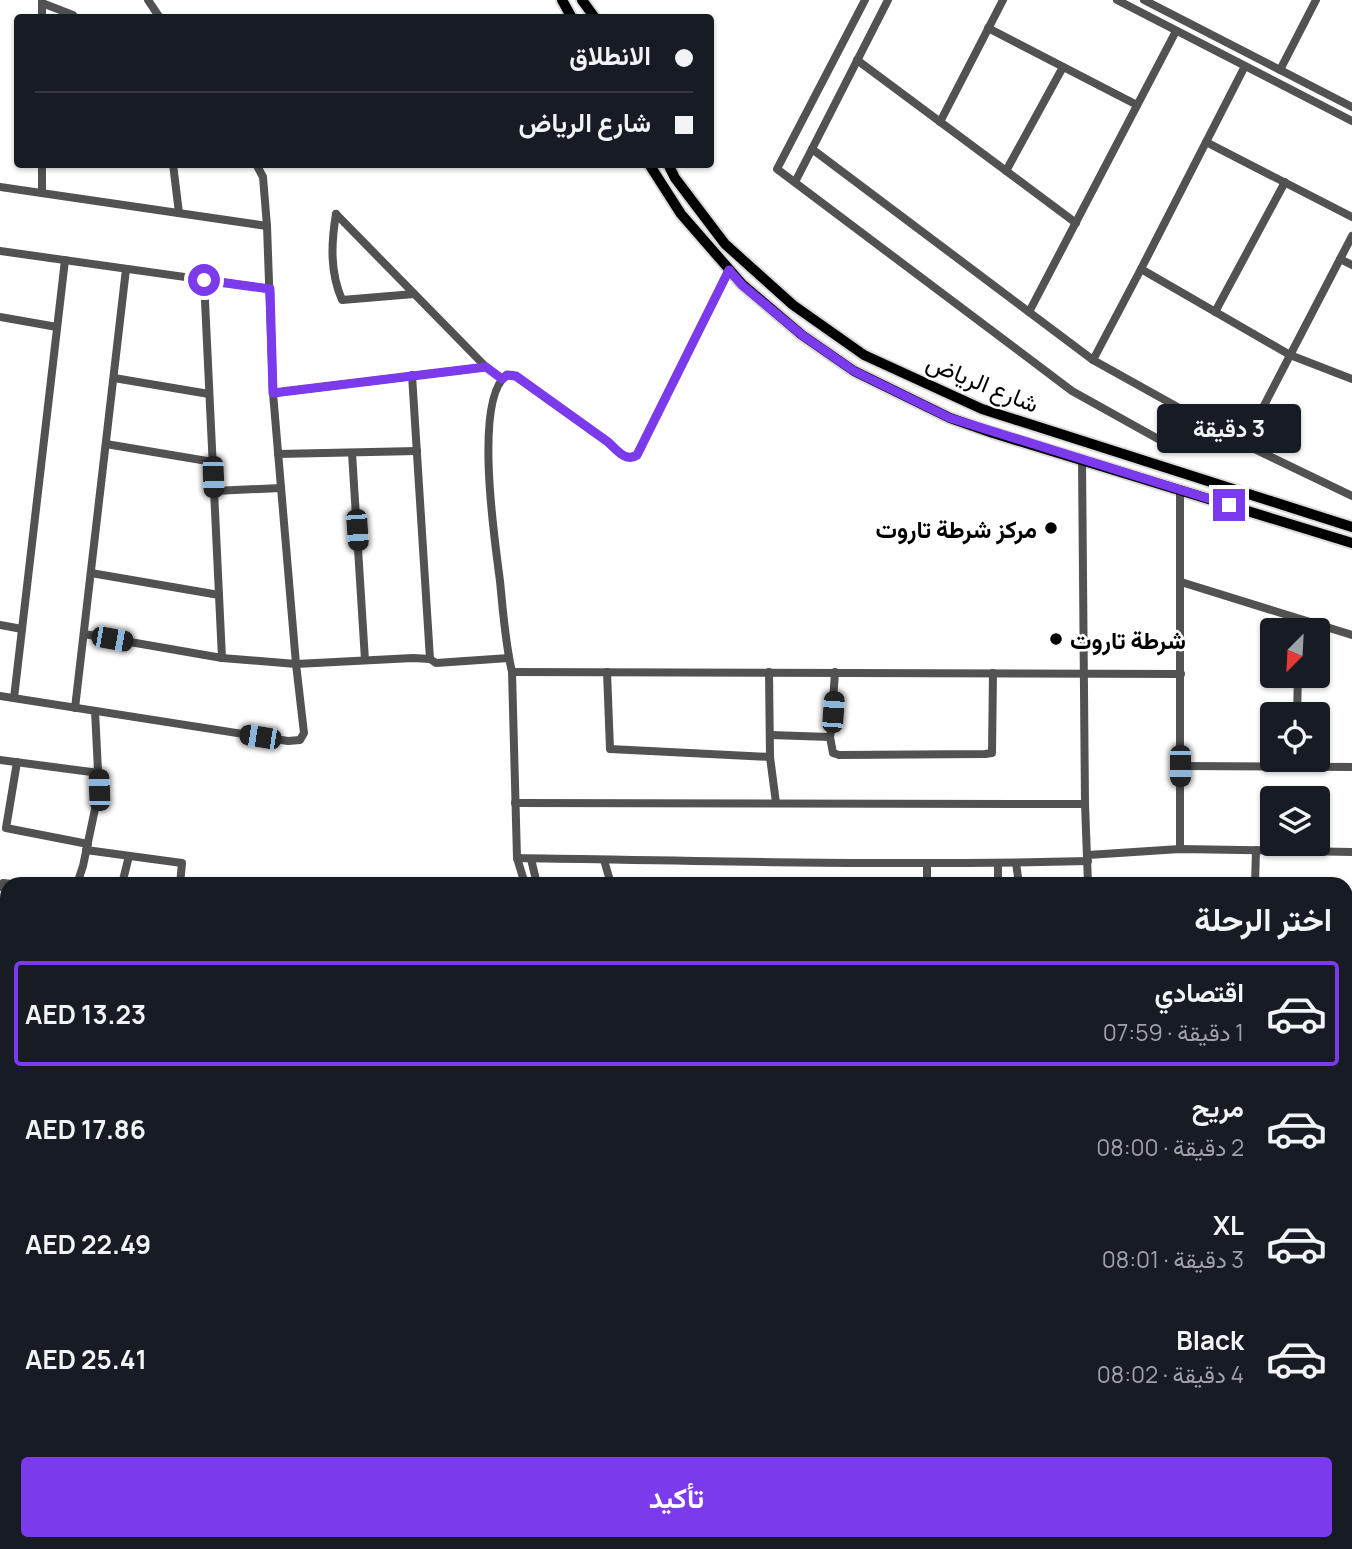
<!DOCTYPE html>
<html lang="ar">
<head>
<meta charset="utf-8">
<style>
  :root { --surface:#171b24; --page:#242831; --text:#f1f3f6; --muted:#9ea1a6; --line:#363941; --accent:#7c3aed }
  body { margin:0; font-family:Manrope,Vazirmatn,sans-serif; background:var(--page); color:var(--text); direction:rtl; height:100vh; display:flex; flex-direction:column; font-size:26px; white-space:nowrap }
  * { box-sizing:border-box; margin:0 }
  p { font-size:23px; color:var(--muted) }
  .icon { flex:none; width:38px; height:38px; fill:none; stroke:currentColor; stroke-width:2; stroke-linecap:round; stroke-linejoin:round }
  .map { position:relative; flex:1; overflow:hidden; direction:ltr }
  .drawer { position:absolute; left:0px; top:877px; width:1353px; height:674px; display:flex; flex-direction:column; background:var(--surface); border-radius:21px 21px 0 0; box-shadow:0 2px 5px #0004; direction:rtl }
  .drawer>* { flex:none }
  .guide { position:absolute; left:14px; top:14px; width:700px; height:154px; border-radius:7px; box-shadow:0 2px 5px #0004; direction:rtl; display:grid; align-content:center; height:154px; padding:0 21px; background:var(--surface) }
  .needle { width:46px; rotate:204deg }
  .tools { position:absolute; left:1260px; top:618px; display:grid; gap:14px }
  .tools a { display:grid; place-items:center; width:70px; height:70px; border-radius:7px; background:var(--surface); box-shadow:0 2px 5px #0004; font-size:35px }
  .end { position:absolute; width:32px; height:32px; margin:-16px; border:9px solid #7c3aed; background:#fff; box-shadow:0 0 0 4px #fff }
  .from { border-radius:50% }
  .bubble { position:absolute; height:49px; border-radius:7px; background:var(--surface); box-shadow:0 2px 5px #0004; font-size:23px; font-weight:700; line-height:49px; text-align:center; direction:rtl }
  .car { position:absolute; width:21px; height:42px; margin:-21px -10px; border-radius:9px; box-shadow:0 0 5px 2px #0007; background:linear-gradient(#222 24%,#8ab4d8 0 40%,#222 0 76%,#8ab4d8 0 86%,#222 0) }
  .guide b { display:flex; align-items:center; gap:24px; height:66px; font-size:26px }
  .guide b+b { border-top:2px solid var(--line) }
  .guide i { width:18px; height:18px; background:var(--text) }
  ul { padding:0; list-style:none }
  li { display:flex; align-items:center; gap:21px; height:105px; margin:0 14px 10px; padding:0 7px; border:4px solid transparent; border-radius:7px }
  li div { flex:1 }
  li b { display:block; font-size:26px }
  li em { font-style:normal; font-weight:700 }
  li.active { border-color:var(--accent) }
  li>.icon { width:63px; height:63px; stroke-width:1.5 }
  h2 { padding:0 21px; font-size:32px; line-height:84px }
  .action { display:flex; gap:14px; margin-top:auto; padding:14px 21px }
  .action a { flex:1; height:80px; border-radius:7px; background:var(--accent); color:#fff; font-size:28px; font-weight:700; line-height:80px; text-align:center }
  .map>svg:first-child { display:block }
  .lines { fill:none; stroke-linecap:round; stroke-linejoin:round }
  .major-casing { stroke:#dbdbdb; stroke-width:14 }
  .minor { stroke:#525252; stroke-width:8 }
  .major { stroke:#000; stroke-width:10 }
  .route { stroke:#7c3aed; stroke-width:9 }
  .poi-dot { fill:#000; stroke:#fff; stroke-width:2.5 }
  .labels { text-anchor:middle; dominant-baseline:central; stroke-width:5; stroke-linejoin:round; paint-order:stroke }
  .street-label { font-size:24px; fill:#000; stroke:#fff }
  .poi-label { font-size:24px; font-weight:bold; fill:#000; stroke:#fff; text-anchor:end }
</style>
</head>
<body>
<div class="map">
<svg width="1352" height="1549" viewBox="0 0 1352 1549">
  <rect width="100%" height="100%" fill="#fff"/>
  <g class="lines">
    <g class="major-casing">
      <g id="major">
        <path d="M562,0L572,18"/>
        <path d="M582,0L595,18"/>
        <path d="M649,164L681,214L742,284L802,335L854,371L950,418L993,433L1352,543"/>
        <path d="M668,164L675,178L725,244L793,305L864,355L982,409L1352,527"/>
      </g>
    </g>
    <g class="minor">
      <path d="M148,0L160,18"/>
      <path d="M865,0L777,169L1072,391L1169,445"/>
      <path d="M888,0L812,149L1093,360L1244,444L1352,496"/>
      <path d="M1117,0L1352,121"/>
      <path d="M1144,0L1352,107"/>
      <path d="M42,3L73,15L75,18"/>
      <path d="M42,18V0"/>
      <path d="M988,28L1137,105"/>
      <path d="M857,60L1076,223"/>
      <path d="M1280,70L1316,0"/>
      <path d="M940,122L1003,0"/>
      <path d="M1206,142L1352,217"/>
      <path d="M173,164L179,213"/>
      <path d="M1006,171L1063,67"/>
      <path d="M795,182L812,149"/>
      <path d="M0,187L267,226"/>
      <path d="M42,193V164"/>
      <path d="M336,214L486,367"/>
      <path d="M336,214C331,244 330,272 342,300L414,294"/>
      <path d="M0,251L270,289"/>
      <path d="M1340,259L1352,265"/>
      <path d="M1141,269L1290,355L1352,379"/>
      <path d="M204,280L222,658"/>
      <path d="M1029,312L1176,31"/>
      <path d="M1215,312L1285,182"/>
      <path d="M0,317L57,327"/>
      <path d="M1093,360L1141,269L1245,66"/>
      <path d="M412,375L430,659"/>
      <path d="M114,378L209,394"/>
      <path d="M273,393L486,367L502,379"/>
      <path d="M106,444L213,462"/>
      <path d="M1244,444L1352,236"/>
      <path d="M352,453L365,660"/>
      <path d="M278,454L417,451"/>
      <path d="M1082,460L1085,804L1088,884"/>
      <path d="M1180,490V849"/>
      <path d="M214,491L281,488"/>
      <path d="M91,573L219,595"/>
      <path d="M1181,582L1352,635"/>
      <path d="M0,625L22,629"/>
      <path d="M84,634L222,658L296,664L413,658L430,659L436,663L509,658"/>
      <path d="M512,672L1181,674"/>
      <path d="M607,672L610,749L770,757"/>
      <path d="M769,672L770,757L776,803"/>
      <path d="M835,672L831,731L830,737L833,753L839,755L985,754L992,753L993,673"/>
      <path d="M0,696L288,741L300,740L304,733L296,664L273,393L267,226L263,177L256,164"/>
      <path d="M14,698L65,260"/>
      <path d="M75,708L126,269"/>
      <path d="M1297,714L1298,676"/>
      <path d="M770,735L830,737"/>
      <path d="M0,760L99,773"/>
      <path d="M17,762L6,828L88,844"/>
      <path d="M1180,766L1352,767"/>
      <path d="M515,803L1085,804"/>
      <path d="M86,850L182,863L180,884"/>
      <path d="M1088,855L1180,849L1352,852"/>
      <path d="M517,858C707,861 898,866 1088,861"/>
      <path d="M531,859L537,884"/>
      <path d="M604,860L611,884"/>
      <path d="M998,863V884"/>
      <path d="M1016,863L1019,884"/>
      <path d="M77,884L83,866L99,790L95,711"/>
      <path d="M122,884L129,856"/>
      <path d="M525,884L517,858L512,672C505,642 503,611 500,581C495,542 473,398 507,375L515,376L608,442C616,450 625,462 637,455L729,270"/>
      <path d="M927,884V863"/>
      <path d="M1255,884L1256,850"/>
      <path d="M0,887L3,883L12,884"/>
      <path d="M1346,939H1352"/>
      <path d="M1346,950H1352"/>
      <path d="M0,961L7,963"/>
      <path d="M0,1017L7,1018"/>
      <path d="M1346,1047L1352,1048"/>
      <path d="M0,1067H4L5,1051L7,1052"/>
      <path d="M0,1115L4,1067"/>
      <path d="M1346,1206H1352"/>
      <path d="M0,1241L7,1242"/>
      <path d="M1346,1294L1352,1274"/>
      <path d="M1346,1383H1352"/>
      <path d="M0,1429L7,1432"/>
      <path d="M186,1544L215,1549"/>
      <path d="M1161,1544L1162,1549"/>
      <path d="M54,1549L55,1544"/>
      <path d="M523,1549L524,1544"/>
      <path d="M622,1549L623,1544"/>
    </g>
    <use href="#major" class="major"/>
  </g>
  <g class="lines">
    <path class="route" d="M204,280L270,289L273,393L486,367L502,379L507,375L516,376L608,442C616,449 626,463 637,455L729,270L742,285L802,335L854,371L950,418L1229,505"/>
  </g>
  <g class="poi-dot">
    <circle cx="1051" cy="528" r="7"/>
    <circle cx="1056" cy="639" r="7"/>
  </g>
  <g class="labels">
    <g class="street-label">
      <text transform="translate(983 382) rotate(22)">شارع الرياض</text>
    </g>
    <g class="poi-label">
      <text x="1037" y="528">مركز شرطة تاروت</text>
      <text x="1070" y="639" text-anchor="start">شرطة تاروت</text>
    </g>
  </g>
</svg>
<div class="tools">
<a><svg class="needle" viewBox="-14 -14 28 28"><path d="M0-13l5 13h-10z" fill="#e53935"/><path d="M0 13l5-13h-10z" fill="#9ea1a6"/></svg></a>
<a><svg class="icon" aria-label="locate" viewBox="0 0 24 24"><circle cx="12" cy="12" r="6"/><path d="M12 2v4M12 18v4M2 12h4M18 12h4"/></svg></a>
<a><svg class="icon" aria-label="layers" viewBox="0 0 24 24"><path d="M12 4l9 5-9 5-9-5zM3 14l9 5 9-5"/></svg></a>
</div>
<i class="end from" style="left:204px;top:280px"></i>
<i class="end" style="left:1229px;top:505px"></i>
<div class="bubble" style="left:1157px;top:404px;width:144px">3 دقيقة</div>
<i class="car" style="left:213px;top:477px;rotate:178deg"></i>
<i class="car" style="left:357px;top:530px;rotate:176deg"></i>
<i class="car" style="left:112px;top:639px;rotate:100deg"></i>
<i class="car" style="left:833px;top:712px;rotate:4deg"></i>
<i class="car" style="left:260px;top:737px;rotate:279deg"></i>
<i class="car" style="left:1180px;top:766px;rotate:180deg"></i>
<i class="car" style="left:99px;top:790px;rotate:358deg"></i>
<div class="guide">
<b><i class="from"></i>الانطلاق</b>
<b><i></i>شارع الرياض</b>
</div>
<section class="drawer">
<h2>اختر الرحلة</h2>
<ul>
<li class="active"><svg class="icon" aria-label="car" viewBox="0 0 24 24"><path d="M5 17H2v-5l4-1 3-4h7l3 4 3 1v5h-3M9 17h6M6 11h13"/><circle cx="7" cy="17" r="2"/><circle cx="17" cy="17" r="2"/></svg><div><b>اقتصادي</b><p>1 دقيقة · 07:59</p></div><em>AED 13.23</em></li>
<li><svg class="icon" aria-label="car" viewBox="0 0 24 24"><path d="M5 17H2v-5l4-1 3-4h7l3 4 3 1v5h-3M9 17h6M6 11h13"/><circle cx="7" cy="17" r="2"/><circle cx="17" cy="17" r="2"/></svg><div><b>مريح</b><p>2 دقيقة · 08:00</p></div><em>AED 17.86</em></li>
<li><svg class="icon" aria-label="car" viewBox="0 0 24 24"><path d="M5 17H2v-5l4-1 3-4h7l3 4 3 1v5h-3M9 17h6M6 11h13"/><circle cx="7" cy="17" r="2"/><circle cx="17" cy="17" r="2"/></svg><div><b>XL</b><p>3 دقيقة · 08:01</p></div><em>AED 22.49</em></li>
<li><svg class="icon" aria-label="car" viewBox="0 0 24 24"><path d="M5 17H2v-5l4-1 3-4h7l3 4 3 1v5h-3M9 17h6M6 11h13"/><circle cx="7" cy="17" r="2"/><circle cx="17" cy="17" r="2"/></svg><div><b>Black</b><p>4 دقيقة · 08:02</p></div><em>AED 25.41</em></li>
</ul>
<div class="action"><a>تأكيد</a></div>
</section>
</div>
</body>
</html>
